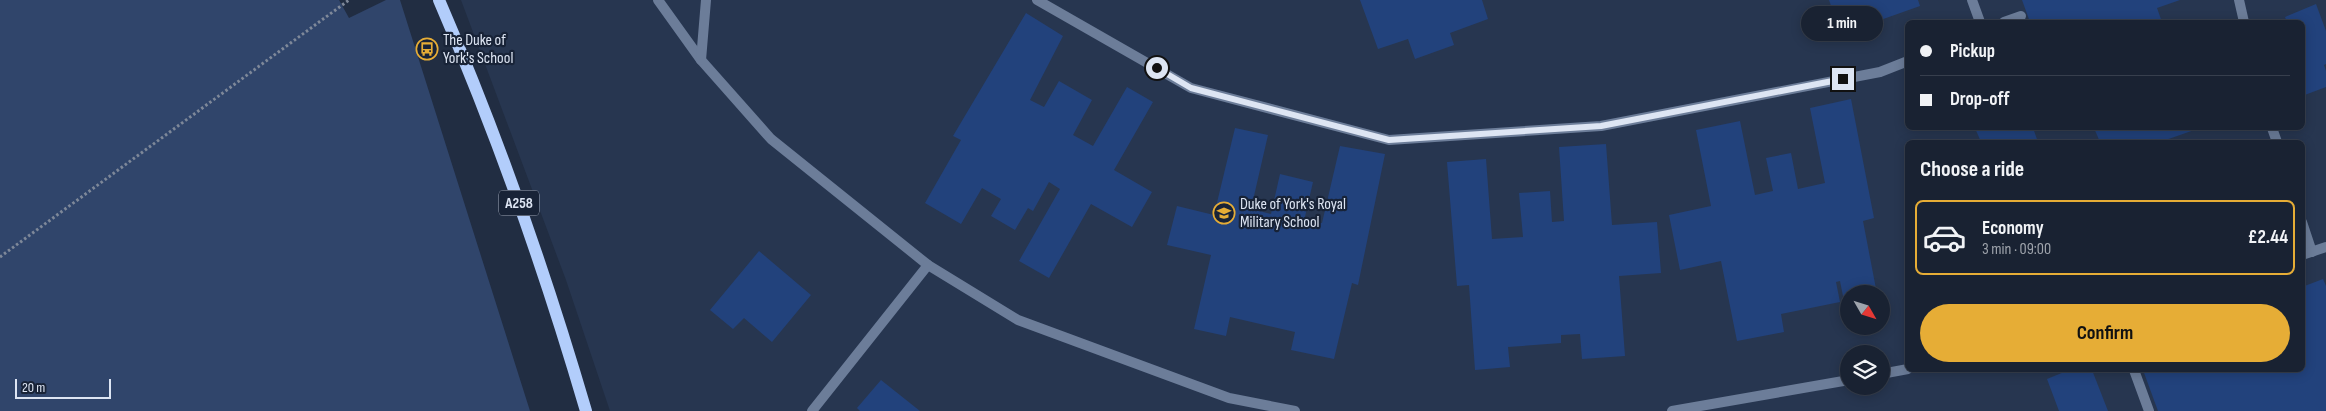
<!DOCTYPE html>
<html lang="en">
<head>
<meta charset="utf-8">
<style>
  :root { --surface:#192232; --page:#222a3a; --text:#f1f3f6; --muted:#9fa4ac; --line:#373f4d; --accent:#e6ad36 }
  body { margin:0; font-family:"Sofia Sans Condensed",sans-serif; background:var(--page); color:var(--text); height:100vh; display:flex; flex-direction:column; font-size:19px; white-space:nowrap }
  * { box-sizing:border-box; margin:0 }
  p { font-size:16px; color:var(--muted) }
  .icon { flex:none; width:28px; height:28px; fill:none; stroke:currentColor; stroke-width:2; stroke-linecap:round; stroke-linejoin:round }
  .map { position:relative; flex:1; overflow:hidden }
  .sheet { position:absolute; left:1905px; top:140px; width:400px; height:232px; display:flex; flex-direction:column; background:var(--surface); border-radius:8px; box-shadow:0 2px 12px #0003,0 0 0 1px var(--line) }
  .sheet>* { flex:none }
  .hud { position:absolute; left:1905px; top:20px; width:400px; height:110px; border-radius:8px; box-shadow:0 2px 12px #0003,0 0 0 1px var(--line); display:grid; align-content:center; height:110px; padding:0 15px; background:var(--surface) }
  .needle { width:32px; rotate:129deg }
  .tools { position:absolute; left:1840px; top:285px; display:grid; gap:10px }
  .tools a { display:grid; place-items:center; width:50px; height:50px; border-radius:50%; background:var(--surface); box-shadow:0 2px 12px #0003,0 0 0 1px var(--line); font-size:25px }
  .scale { position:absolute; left:15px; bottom:12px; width:96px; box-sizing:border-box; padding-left:5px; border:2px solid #dde5f3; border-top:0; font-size:14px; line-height:18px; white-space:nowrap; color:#dde5f3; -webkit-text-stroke:4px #182337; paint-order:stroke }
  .end { position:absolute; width:22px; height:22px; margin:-11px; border:6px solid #dde5f3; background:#111; box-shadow:0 0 0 2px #111 }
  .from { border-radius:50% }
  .bubble { position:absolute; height:35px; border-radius:18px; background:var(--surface); box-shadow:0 2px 12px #0003,0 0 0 1px var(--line); font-size:16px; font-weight:700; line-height:35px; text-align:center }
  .hud b { display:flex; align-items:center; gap:18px; height:48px; font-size:19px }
  .hud b+b { border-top:1px solid var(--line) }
  .hud i { width:12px; height:12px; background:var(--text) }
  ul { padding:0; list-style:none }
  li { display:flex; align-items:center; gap:15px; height:75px; margin:0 10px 8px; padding:0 5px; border:2px solid transparent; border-radius:8px }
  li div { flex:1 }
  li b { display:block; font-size:19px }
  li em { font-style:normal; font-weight:700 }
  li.active { border-color:var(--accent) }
  li>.icon { width:45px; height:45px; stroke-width:1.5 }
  h2 { padding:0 15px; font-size:22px; line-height:60px }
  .action { display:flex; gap:10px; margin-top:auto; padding:10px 15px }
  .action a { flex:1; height:58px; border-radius:30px; background:var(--accent); color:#111; font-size:20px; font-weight:700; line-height:58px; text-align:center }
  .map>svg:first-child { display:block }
  .built { fill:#273650; fill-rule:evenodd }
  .green { fill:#30456b }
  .building { fill:#22427c }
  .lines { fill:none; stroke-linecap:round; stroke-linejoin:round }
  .path { stroke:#7e8899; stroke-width:3; stroke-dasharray:2.5 2.5; stroke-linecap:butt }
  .service { stroke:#6c7d99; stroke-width:10 }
  .primary { stroke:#b2cdfb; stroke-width:12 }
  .route { stroke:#dde5f3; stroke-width:6 }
  .labels { text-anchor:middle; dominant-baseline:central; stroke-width:4.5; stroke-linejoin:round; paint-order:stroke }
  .shield { fill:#182337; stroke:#a2abbb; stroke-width:1 }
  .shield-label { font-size:15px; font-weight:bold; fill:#dde5f3 }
  .poi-label { font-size:16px; fill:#dde5f3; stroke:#182337; text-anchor:start }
</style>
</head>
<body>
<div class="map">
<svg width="2326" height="411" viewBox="0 0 2326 411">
  <rect width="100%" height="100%" fill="#212d42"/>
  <path class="built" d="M461,0H2326V411H610L566,280ZM1908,22H2302V128H1908ZM1908,142H2302V370H1908ZM1849,294H1881V326H1849ZM1849,354H1881V386H1849Z"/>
  <path class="green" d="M0,0H339L349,18L386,0H400L530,411H0Z"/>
  <g class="building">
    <path d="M1360,0H1482L1488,19L1450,33L1454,45L1415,59L1408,39L1378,49Z"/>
    <path d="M1829,0H1918L1920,6L1841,34Z"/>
    <path d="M2022,0H2180L2157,8L2162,22H2030Z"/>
    <path d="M2316,4L2326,31V64L2324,65L2326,71V87L2302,96V22H2287L2285,17Z"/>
    <path d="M1026,13L1063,36L1030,100L1044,107L1059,81L1092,100L1073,135L1093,146L1127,87L1153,102L1114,170L1152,192L1132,227L1091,204L1049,278L1019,261L1060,189L1049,182L1033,211L1028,208L1015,230L991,216L1001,199L982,188L961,224L925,203L961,140L953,136Z"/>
    <path d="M1851,99L1874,218L1863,221L1877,294H1849V310L1846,311L1840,281L1836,282L1840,302L1781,314L1784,332L1737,341L1721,261L1680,270L1669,215L1711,206L1696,130L1740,121L1755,195L1773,191L1766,158L1791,153L1798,189L1825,183L1810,108Z"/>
    <path d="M1235,128L1268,135L1251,209L1271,214L1280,174L1313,182L1304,221L1322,223L1340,146L1385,154L1358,285L1352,283L1334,359L1291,350L1295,332L1230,317L1226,336L1194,329L1211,255L1167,245L1177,206L1214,215Z"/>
    <path d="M1975,128H2033L2038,142H1981Z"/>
    <path d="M2094,128H2200L2160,142H2100Z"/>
    <path d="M1606,144L1612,225L1657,222L1661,273L1619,276L1625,356L1582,359L1580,334L1561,335V343L1508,347L1510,367L1475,370L1469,285L1457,286L1447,162L1486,159L1492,239L1523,237L1519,193L1550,191L1552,222L1564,221L1559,147Z"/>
    <path d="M759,251L811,295L772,342L744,318L733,329L710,310Z"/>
    <path d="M2323,279L2326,286V411H2158L2143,370H2302V287Z"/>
    <path d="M2069,370H2092L2108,411H2059L2047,379Z"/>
    <path d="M881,380L920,411H860L857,408Z"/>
  </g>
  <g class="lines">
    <path class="path" d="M0,257L349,0"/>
    <g class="service">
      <path d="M658,0L701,60L771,139L928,265L1018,320L1229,398L1295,411"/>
      <path d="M1037,0L1191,88L1389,140L1601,126L1880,72L1908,61"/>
      <path d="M1972,0L1980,22"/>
      <path d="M2239,0L2244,22"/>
      <path d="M2004,22L2021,16"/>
      <path d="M701,60L706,0"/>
      <path d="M2272,128L2277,142"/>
      <path d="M2302,222L2312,252"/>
      <path d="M2302,255L2326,247"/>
      <path d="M2134,370L2149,411"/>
      <path d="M1881,374L1908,369"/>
      <path d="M812,411L928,265"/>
      <path d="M1672,411L1849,380"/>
    </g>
    <path class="primary" d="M439,0C497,134 545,271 586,411"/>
  </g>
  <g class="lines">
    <path class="route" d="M1157,68L1191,88L1389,140L1601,126L1843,79"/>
  </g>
  <defs>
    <g id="bus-ring" transform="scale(1.125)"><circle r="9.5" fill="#182337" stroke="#e6ad36" stroke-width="1.5"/><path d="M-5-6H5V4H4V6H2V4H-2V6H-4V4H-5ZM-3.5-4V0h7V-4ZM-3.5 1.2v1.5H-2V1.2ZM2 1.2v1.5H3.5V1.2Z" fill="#e6ad36"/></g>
    <g id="school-ring" transform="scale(1.125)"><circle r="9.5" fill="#182337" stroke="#e6ad36" stroke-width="1.5"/><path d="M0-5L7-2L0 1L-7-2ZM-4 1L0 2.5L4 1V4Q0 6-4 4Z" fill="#e6ad36"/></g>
  </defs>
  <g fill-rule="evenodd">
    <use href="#bus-ring" x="427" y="49"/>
    <use href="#school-ring" x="1224" y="213"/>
  </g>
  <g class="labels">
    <rect class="shield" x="499" y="190.5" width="40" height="25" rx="4"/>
    <g class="shield-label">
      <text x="519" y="203">A258</text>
    </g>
    <g class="poi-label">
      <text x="443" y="40">The Duke of<tspan x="443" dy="18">York's School</tspan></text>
      <text x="1240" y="204">Duke of York's Royal<tspan x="1240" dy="18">Military School</tspan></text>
    </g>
  </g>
</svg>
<div class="tools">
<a><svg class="needle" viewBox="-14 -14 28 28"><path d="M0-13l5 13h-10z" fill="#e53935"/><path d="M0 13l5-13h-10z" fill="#9fa4ac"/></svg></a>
<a><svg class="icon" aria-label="layers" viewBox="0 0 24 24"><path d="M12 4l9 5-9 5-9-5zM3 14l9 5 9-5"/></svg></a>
</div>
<div class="scale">20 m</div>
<i class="end from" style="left:1157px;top:68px"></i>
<i class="end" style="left:1843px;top:79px"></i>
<div class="bubble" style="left:1801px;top:6px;width:82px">1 min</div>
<div class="hud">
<b><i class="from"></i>Pickup</b>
<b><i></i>Drop-off</b>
</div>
<section class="sheet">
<h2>Choose a ride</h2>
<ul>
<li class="active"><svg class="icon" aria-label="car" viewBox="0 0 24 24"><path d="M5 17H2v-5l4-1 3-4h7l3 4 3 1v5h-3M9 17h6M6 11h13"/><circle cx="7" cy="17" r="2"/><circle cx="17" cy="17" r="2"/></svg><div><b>Economy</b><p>3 min · 09:00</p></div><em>£2.44</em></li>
</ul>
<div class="action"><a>Confirm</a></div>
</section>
</div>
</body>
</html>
